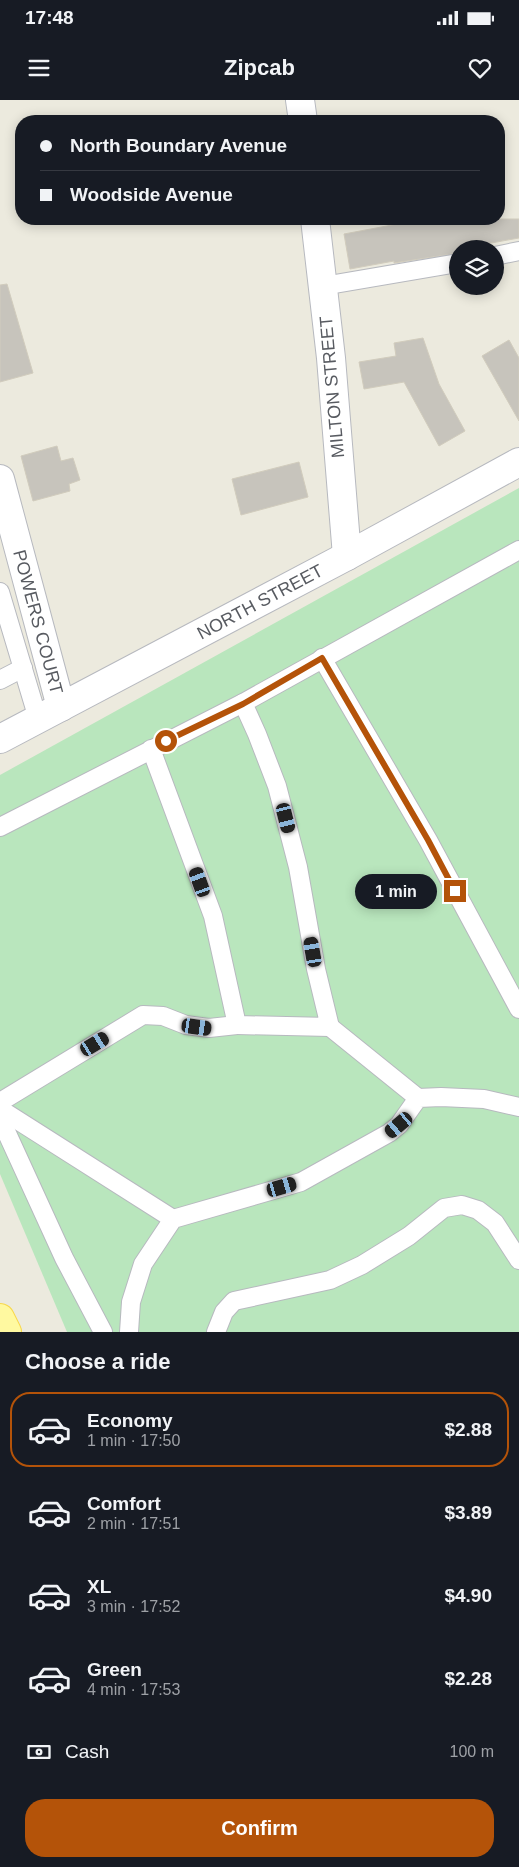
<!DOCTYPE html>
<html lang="en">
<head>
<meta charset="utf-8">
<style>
  :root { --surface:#171b24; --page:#20242c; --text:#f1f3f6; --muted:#9ea1a6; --line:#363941; --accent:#b45309 }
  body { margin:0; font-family:Arial,sans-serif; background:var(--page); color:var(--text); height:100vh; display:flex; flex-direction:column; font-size:19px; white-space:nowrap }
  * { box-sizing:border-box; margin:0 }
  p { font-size:16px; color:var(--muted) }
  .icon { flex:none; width:28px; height:28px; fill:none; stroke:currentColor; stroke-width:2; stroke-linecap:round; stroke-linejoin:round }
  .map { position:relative; height:1232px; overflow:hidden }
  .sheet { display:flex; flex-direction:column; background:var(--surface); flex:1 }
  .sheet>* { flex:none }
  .guide { position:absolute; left:15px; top:15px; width:490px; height:110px; border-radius:20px; box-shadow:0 2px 12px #0003; display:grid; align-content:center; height:110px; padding:0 25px; background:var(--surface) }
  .controls { position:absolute; left:449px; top:140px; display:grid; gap:10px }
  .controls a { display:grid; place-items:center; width:55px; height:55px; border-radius:50%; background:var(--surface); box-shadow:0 2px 12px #0003; font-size:25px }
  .end { position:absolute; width:22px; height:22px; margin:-11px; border:6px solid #b45309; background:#fff; box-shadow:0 0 0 2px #fff }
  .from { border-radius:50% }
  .bubble { position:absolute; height:35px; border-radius:18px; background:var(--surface); box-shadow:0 2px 12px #0003; font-size:16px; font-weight:700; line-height:35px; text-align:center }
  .car { position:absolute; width:15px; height:30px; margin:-15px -8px; border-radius:6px; box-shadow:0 0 4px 1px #0007; background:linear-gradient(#222 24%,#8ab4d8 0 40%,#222 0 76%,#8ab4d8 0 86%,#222 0) }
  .guide b { display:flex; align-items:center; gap:18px; height:48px; font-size:19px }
  .guide b+b { border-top:1px solid var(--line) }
  .guide i { width:12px; height:12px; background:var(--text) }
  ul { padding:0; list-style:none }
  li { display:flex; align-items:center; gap:15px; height:75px; margin:0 10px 8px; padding:0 15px; border:2px solid transparent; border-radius:20px }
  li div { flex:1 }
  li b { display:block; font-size:19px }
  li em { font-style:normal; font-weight:700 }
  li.on { border-color:var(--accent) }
  li>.icon { width:45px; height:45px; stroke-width:1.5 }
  h2 { padding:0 25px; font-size:22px; line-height:60px }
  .pay { display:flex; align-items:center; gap:12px; height:55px; padding:0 25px; font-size:19px }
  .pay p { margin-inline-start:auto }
  .button { display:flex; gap:10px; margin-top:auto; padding:10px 25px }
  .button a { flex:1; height:58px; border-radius:20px; background:var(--accent); color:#fff; font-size:20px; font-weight:700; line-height:58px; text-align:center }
  .status { display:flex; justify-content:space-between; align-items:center; height:35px; padding:0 25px; background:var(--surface); direction:ltr }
  .status svg { height:14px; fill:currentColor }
  header { display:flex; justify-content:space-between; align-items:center; height:65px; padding:0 25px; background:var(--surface); font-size:22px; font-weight:700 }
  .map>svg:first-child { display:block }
  .green { fill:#b9e6bd }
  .building { fill:#c7c4bc; stroke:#d1ccbd }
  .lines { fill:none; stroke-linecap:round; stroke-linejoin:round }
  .service-casing { stroke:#b7b9bf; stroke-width:20 }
  .minor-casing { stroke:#b7b9bf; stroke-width:30 }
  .primary-casing { stroke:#f8d84b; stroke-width:30 }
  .service { stroke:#fff; stroke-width:18 }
  .minor { stroke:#fff; stroke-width:28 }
  .primary { stroke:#fff9a0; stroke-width:28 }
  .route { stroke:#b45309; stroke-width:6 }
  .labels { text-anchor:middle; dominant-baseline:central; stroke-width:4; stroke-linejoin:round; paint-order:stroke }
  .street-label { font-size:18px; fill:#585b61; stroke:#fff }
</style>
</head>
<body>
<div class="status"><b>17:48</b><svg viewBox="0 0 49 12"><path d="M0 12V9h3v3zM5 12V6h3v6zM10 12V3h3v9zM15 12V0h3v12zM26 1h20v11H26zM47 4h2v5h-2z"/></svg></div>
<header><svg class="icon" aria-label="menu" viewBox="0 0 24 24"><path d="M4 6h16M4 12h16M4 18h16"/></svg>Zipcab<svg class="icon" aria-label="heart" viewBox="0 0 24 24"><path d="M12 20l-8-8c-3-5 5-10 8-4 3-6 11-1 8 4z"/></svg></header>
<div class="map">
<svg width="519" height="1232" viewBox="0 0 519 1232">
  <rect width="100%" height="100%" fill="#eceade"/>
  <path class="green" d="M519,388V1232H67L0,1074V675Z"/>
  <g class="building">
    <path d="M424,119H519V138L458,149V153L394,163V161L350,169L344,134Z"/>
    <path d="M7,184L33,273L0,282V185Z"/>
    <path d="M423,238L439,284L465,331L439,346L404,282L364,289L359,262L396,256L394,243Z"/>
    <path d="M509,240L519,258V321L482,256Z"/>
    <path d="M57,346L61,361L73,358L80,380L69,384L70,391L33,401L21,356Z"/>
    <path d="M299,362L308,397L241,415L232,379Z"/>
  </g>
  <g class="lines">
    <g class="service-casing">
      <g id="service">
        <path d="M495,156L519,151"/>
        <path d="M323,186L458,163"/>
        <path d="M0,492L38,619"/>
        <path d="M322,558L428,740L519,909"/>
        <path d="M0,580L23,568"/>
        <path d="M151,649L213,816L237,925L330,927L316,869L298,767L277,686L257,634L243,603"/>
        <path d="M0,727L243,603L519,450"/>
        <path d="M330,927L418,998"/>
        <path d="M0,1002L143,915L163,916L186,925L209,928L237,925"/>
        <path d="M0,1009L173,1119"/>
        <path d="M0,1018L64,1158L103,1232"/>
        <path d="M129,1232L131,1202L143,1164L173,1119L301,1082L389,1033L399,1025L418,998L441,997L484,999L519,1007"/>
        <path d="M216,1232L224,1212L234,1201L330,1180L362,1165L409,1136L444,1108L462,1105L478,1110L495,1123L519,1160"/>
      </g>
    </g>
    <g class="minor-casing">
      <g id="minor">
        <path d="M300,0L303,21"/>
        <path d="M315,119L331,258L347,456"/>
        <path d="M0,379L61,607"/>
        <path d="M0,639L347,456L519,362"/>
      </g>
    </g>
    <g class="primary-casing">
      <path id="primary" d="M0,1218L7,1232"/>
    </g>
    <use href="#service" class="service"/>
    <use href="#minor" class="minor"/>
    <use href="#primary" class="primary"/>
  </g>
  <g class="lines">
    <path class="route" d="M166,641L243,604L322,558L428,740L455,791"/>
  </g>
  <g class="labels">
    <g class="street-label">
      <text transform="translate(332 287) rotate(-95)">MILTON STREET</text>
      <text transform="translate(260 502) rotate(-28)">NORTH STREET</text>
      <text transform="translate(38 522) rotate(75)">POWERS COURT</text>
    </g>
  </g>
</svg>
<div class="controls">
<a><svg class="icon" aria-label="layers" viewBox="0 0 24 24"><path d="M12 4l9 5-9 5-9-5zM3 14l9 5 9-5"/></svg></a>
</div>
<i class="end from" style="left:166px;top:641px"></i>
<i class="end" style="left:455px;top:791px"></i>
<div class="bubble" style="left:355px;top:774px;width:82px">1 min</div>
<i class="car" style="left:286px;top:718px;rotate:166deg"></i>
<i class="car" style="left:200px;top:782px;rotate:340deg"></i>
<i class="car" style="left:313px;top:852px;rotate:350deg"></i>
<i class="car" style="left:197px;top:927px;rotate:98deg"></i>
<i class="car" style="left:95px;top:944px;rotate:59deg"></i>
<i class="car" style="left:399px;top:1025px;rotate:230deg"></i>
<i class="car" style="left:282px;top:1087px;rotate:74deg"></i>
<div class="guide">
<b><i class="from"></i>North Boundary Avenue</b>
<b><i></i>Woodside Avenue</b>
</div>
</div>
<section class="sheet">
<h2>Choose a ride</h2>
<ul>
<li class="on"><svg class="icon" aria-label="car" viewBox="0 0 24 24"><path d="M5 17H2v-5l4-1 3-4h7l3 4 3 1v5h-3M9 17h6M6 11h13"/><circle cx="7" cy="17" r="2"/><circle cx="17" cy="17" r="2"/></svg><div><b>Economy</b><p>1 min · 17:50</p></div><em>$2.88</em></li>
<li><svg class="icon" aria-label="car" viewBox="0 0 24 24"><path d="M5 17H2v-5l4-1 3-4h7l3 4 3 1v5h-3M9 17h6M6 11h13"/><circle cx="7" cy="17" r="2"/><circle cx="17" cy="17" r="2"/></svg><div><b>Comfort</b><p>2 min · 17:51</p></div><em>$3.89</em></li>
<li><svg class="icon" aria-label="car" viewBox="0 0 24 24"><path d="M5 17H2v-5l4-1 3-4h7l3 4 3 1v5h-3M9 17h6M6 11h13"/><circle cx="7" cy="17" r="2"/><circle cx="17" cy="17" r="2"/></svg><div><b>XL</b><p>3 min · 17:52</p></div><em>$4.90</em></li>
<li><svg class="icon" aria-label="car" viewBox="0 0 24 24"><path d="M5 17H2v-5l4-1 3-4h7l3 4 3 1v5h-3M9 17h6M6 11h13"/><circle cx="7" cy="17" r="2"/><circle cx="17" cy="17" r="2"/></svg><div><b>Green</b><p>4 min · 17:53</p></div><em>$2.28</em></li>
</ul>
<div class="pay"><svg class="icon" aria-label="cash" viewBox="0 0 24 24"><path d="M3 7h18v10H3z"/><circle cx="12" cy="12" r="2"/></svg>Cash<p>100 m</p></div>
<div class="button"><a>Confirm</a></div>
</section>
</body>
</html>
